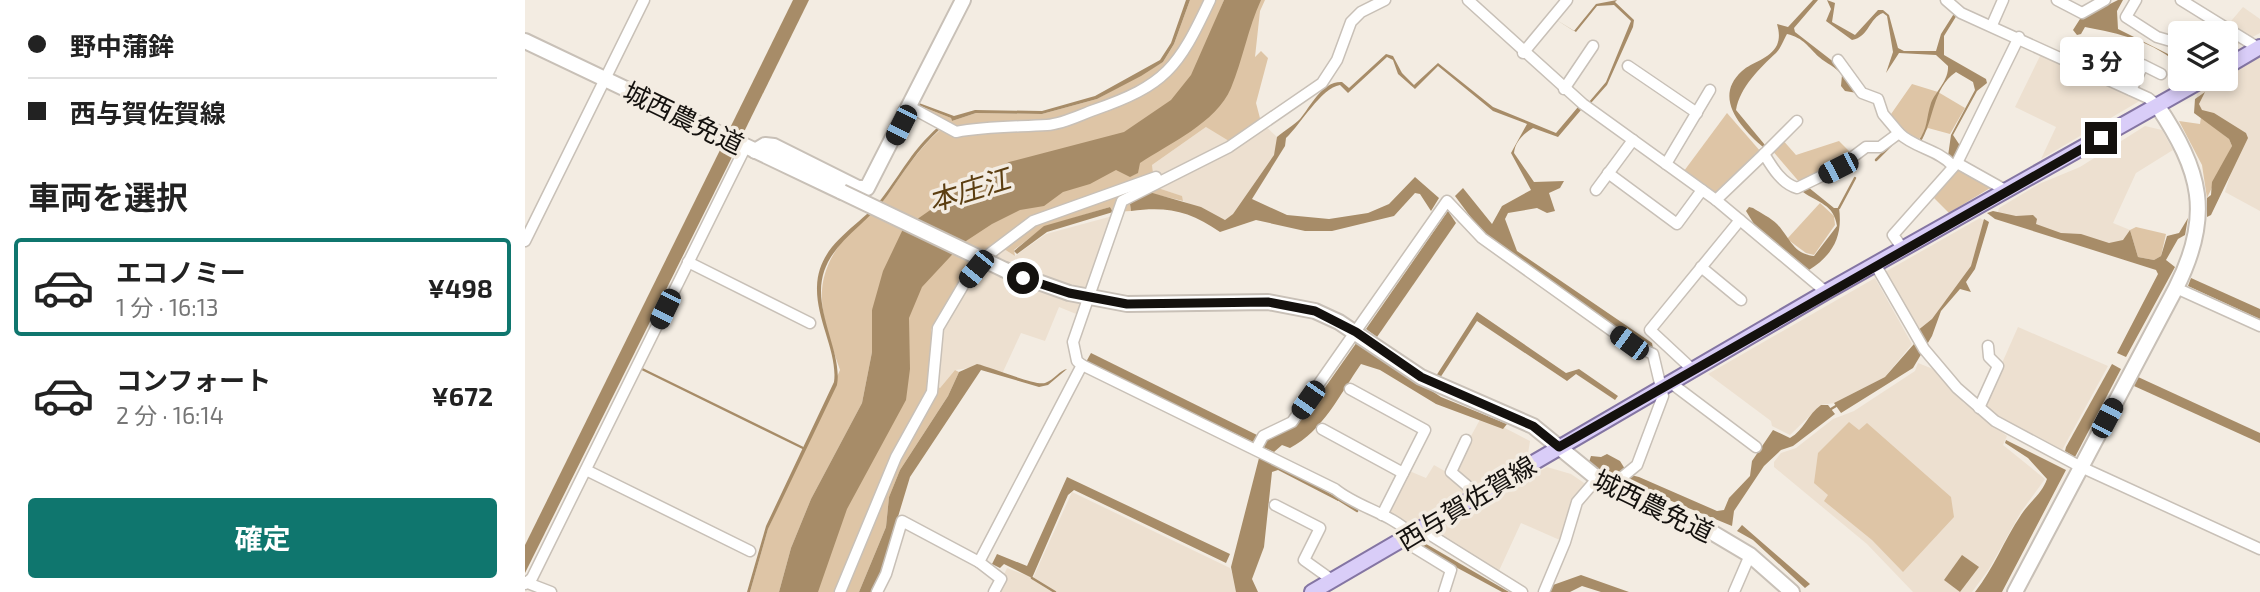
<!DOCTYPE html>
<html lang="ja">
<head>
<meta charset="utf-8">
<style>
  :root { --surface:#fff; --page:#f6f6f6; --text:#222; --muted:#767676; --line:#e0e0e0; --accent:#0f766e }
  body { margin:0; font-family:"Exo 2","Noto Sans JP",sans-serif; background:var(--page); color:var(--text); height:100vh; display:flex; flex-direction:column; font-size:26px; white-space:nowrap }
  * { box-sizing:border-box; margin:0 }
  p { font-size:23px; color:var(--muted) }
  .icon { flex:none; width:38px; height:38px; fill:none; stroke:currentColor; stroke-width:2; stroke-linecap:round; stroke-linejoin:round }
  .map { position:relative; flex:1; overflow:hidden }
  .sheet { display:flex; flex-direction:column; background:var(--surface); width:525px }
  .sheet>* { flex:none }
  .guide { display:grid; align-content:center; height:154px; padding:0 28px; background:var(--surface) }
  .buttons { position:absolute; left:1643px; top:21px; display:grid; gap:14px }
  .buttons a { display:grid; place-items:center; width:70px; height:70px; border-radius:7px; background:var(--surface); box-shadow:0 4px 10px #0003; font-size:35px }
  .end { position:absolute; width:32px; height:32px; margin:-16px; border:9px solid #14110e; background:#fff; box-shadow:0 0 0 4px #fff }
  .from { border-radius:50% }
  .bubble { position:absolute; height:49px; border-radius:7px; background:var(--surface); box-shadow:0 4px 10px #0003; font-size:23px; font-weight:700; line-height:49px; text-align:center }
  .car { position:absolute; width:21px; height:42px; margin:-21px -10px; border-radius:9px; box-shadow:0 0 5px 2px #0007; background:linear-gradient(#222 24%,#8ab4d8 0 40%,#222 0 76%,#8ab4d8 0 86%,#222 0) }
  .guide b { display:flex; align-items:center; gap:24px; height:66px; font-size:26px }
  .guide b+b { border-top:2px solid var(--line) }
  .guide i { width:18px; height:18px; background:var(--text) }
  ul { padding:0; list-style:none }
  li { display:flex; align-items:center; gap:21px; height:98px; margin:0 14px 10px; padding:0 14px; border:4px solid transparent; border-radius:7px }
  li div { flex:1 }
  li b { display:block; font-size:26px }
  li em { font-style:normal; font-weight:700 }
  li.active { border-color:var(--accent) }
  li>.icon { width:63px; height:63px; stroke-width:1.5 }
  h2 { padding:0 28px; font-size:32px; line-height:84px }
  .button { display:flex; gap:14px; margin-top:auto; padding:14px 28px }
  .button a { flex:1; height:80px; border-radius:7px; background:var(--accent); color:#fff; font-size:28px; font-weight:700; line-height:80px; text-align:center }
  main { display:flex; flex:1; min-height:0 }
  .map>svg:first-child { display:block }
  .built { fill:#ede0d0 }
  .green { fill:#dec5a6 }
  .water { fill:#a78c68 }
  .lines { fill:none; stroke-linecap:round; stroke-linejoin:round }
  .stream { stroke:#a78c68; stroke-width:2.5 }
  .street-casing { stroke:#c8c0b7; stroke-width:13 }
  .secondary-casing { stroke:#c8c0b7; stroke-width:18 }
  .primary-casing { stroke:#8475a3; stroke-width:18 }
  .street { stroke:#fff; stroke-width:10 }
  .secondary { stroke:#fff; stroke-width:14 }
  .primary { stroke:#d9cdf8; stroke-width:14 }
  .secondary-bridge-casing { stroke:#c8c0b7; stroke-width:18; stroke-linecap:butt }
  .secondary-bridge { stroke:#fff; stroke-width:14 }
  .route { stroke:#14110e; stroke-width:9 }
  .labels { text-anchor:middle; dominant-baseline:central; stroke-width:7; stroke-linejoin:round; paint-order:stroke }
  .street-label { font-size:26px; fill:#14110e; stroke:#f3ece2 }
  .water-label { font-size:28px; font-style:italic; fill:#5b3e11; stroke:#f3ece2 }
</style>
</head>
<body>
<main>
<section class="sheet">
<div class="guide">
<b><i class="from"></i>野中蒲鉾</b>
<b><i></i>西与賀佐賀線</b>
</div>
<h2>車両を選択</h2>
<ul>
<li class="active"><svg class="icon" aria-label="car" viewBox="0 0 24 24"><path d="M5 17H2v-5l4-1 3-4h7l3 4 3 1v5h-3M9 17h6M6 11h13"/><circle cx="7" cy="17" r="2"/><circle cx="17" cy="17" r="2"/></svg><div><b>エコノミー</b><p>1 分 · 16:13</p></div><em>¥498</em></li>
<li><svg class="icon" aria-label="car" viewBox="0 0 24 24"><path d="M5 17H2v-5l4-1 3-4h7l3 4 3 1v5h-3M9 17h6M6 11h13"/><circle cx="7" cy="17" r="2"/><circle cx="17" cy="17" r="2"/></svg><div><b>コンフォート</b><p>2 分 · 16:14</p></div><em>¥672</em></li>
</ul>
<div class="button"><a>確定</a></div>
</section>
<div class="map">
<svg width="1735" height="592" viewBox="0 0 1735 592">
  <rect width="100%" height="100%" fill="#f3ece2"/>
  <g class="built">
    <path d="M1718,7L1735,19V33L1701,51V33H1696Z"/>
    <path d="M1517,52L1618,99L1516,159L1531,127L1490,107Z"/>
    <path d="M1735,57V211L1700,192L1717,137L1670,110L1672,93Z"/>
    <path d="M736,122L752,137L754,143L749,155L708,214L700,220L658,201L656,196L630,187L627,165L681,127Z"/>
    <path d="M1620,126L1637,130L1648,150L1611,173L1588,223L1605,230L1598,254L1472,216L1474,208L1514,184L1555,167Z"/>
    <path d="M595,214L573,291L524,280L477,260L465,270L510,290L567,305L561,318L534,307L520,341L496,333L477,374L452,367L430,370L415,388L407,383L406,330L432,285L471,244L490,256L521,234Z"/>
    <path d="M1455,218L1460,221L1451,259L1436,286L1418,304L1397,338L1360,272Z"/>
    <path d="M1350,278L1387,344L1360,377L1309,403L1296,405L1265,435L1247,426L1246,421L1183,374Z"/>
    <path d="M1493,327L1583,366L1536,452L1486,428L1458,406Z"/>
    <path d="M1393,363L1408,369L1439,403L1482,436L1478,445L1520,479L1496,512L1464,569L1447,592H1388L1342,544L1249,467V462L1256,453L1271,448L1308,419L1329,411L1390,371Z"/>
    <path d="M957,416L1005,441L1002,460L886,528L860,514L882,470L901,478L909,465L925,474Z"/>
    <path d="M1022,467L1046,474L1062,485L1053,493L1037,541L996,523L972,575L904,535Z"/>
    <path d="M547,492L705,568L715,592H471L482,568L508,578Z"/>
  </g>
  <g class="green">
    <path d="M665,0H699L659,99L603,141L488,171L347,310V352L337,403L286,499L266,548L254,592H225L243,529L315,370C296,314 282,279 326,231C337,219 352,210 361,197C379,172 392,150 415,130L391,114L393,105L426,118L427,121L451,113L517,114L572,99L638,62L649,44Z"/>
    <path d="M724,0H740L735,11L730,57L736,51L743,58L731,103L736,122L704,141L681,127L627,165L630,187L657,196L658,201L624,193L605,204L606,211L588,212L585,207L519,227L489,250L490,256L471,244L432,285L406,330L407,383L415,388L430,370L434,372L423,396L375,470L364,497L361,527L334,592H280L375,325L396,255L537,184L611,159Z"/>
    <path d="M1387,84L1413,92L1440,108L1425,134L1403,128L1393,140H1384L1364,117Z"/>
    <path d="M1202,113L1236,152L1190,195L1159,171Z"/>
    <path d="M1676,117L1704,139L1707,146L1682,198L1677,165L1654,121L1675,124Z"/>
    <path d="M1256,138L1271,155L1314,141L1328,155L1276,184L1246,149Z"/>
    <path d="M1432,166L1470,185L1424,213L1409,198Z"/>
    <path d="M1295,203L1309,216L1310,225L1289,255L1281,253L1262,239Z"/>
    <path d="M1611,227L1641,234L1636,256L1629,260L1613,257L1605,230Z"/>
    <path d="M1324,422L1334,430L1342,423L1426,497L1429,517L1378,572L1347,540L1299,501L1303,495L1289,483L1293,453Z"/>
  </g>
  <g class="water">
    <path d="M268,0H284L217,136L204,130Z"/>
    <path d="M661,0H665L649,44L638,62L616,76L572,99L517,114L451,113L427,121L426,118L393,105L394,103L429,116L450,110L517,111L570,96L635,60L646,43Z"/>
    <path d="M699,0H736C723,28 718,59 706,88C691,123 645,143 615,163L613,173L605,177L591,170L565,184L538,192L519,206L495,210L467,224L438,243L397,287L384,318L385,369L381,400L322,509L293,592H254L266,548L286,499L337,403L347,352V310L358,271L378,229L437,188L484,162L599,132L646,100L666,75Z"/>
    <path d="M1092,0L1090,2L1109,20L1108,27L1082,85L1066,103L1064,102L1081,82L1106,21L1089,5L1072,6L1051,32L1030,19L1049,31L1071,4Z"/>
    <path d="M1288,0H1293L1269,28L1270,32L1310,63L1332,93L1320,91L1316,86L1317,75C1310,66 1302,64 1294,57C1283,47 1279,38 1262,34C1259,39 1256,48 1251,53C1235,68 1215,87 1211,110L1240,145L1239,148C1217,129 1187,98 1217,71C1227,62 1245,59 1252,45C1255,38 1254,31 1252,24L1263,27Z"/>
    <path d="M1302,0L1310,3L1307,22L1330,35L1353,10H1358L1364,15L1373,48L1379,51H1411L1416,34L1430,12L1432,15L1419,36V55L1461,79L1462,83L1452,91L1428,135L1436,147L1431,158L1423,156L1426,135L1450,90L1448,82L1431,72C1407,88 1409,122 1395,143L1393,141C1403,129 1401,118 1406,103C1411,91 1424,80 1423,66L1411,55L1374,53L1361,73L1368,52L1362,16L1358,13C1344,18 1344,37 1327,40L1301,21L1306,9Z"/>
    <path d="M1593,0H1598L1592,11L1593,29L1655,60V66C1631,42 1593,33 1560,27L1556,34L1552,35L1548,30L1555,19Z"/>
    <path d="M861,54L868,56L877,73L889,85L913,63L968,107L1031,133L1053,107L1056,110L1033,137L1008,128C999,133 990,142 989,153L1009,182L1039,181L1035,188L1024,193L1030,211L1022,213L1012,208L983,213L980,219L992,251L1127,343L1128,348L1106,338L969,241L953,227L930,196L938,188L967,224L977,206L1006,190L986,153L1002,124L968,111L913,66L890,89L873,74L868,60L862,57L823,93L815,85C796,88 776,124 761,138L760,146L727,199L762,215L804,219L843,213L864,204L890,177L914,198L906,211L895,194L890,193L869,216L807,231H780L731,220L695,232C665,211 642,206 606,211L605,204L624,192L676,207L700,220L708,214L749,155L752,137C759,131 769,125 775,119C786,106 797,81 817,82L824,88Z"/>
    <path d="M1680,92L1674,104L1677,110L1689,113L1721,133L1723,138L1686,215L1682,217V198L1686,195L1687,182L1707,146L1704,139L1669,113L1670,99Z"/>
    <path d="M413,127L415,129C392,150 379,172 362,196C340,228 296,246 296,291C296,323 317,358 312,385L243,529L225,592H222L241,526L309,382C313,353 291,320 292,287C293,241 338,226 360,194C381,166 386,152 413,127Z"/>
    <path d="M198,144L210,151L0,573V545Z"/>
    <path d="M1283,187L1309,208H1314C1318,236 1308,255 1284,270L1232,229L1221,211L1224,207L1228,208C1236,213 1246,218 1252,224C1265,238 1268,254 1289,256L1312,226C1309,204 1293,203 1278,192Z"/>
    <path d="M585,207L588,212L522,232L492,254L489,251L519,226Z"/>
    <path d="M923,211L931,223L852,337L841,329Z"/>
    <path d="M1468,211L1491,216L1508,215L1512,219L1511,224L1536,233L1556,234L1584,243L1598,240L1605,230L1613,257L1629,260L1636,256L1642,236L1654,233L1663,218L1660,235L1653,239L1641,260L1650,267L1601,357L1592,353L1633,274L1631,270L1470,219L1462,213Z"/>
    <path d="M1459,219L1464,222L1450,269L1441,282L1446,292L1435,289L1416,311L1407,336L1388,368L1316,413L1309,403L1360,377L1396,336L1392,331L1407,319L1446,266Z"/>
    <path d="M1666,278L1735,309V319L1663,286Z"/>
    <path d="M952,312L1041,373L1054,369L1093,396L1090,400L1051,374L1042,381L952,321L915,378L911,376Z"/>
    <path d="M832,342L916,397L982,424L978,429L911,404L855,370L836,364C815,394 798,431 765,448L757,445L749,452L738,447L742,439L780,416Z"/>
    <path d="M566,353L732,435L728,442L561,362Z"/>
    <path d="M452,364C466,367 510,386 520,383C529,380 535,370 542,369L523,385L514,387L456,370L385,477L356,573L346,592H334L361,527L364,497L375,470L423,396L434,372Z"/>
    <path d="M1587,364L1596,369L1550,457L1540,451L1541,447Z"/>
    <path d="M1613,377L1735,433V443L1609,386Z"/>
    <path d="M1296,405H1303L1310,414L1268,446L1256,450L1239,466L1209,511L1207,526L1127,493L1109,492L1098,486L1097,480L1106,475L1114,477L1192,511L1199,510L1204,498L1225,476L1227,461L1248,430L1265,438C1279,430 1283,414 1296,405Z"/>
    <path d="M1481,440L1541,470L1477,592H1450C1469,568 1479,540 1496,515C1504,502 1517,494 1522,479L1503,458L1480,443Z"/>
    <path d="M1082,454L1095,461L1100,469L1084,476L1064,462L1066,456L1076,457Z"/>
    <path d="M734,458L748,462L813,498V501L753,470L747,472L739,547L727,579L733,592H711L706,567Z"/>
    <path d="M542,477L705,554L701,563L549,490L543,495L507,578L479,564L475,568L467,564L472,554L502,566Z"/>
    <path d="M1217,525L1285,584L1280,588L1228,540L1212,531Z"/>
    <path d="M896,541L984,592H977L890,545Z"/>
    <path d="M1437,555L1454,567L1435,592L1419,580Z"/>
    <path d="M1056,575L1104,592H1076L1057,586L1045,592H1025L1028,585Z"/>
  </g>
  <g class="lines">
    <g class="stream">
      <path d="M1351,160L1366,145"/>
      <path d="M1314,208L1330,178"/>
      <path d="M117,369L278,448"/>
      <path d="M1306,409L1311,406"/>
      <path d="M811,498L832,511"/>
      <path d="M507,578L530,592"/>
    </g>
    <g class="street-casing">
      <g id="street">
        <path d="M860,0L836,12L826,22L812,60L797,83L704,147L597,201L548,342L552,361L557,365L810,489C833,508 866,513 887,535"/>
        <path d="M943,0L1058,104L1191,200L1301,292"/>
        <path d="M1421,0L1436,13L1623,98L1632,105"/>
        <path d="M1532,0L1557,13L1580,0"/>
        <path d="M1611,0L1601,17L1632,37L1656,44"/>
        <path d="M1656,0L1735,49"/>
        <path d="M1467,25L1478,0"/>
        <path d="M998,53L1042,0"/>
        <path d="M1313,60L1337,93L1353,99L1358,114L1374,133"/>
        <path d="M1103,66L1172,113"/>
        <path d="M1039,89L1068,46"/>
        <path d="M1606,90L1618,65L1636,74"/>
        <path d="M385,107L431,132C462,126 491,127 522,125C538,124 555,115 569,110C641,85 653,68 685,0"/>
        <path d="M1239,154L1272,121"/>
        <path d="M1432,163L1482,191"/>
        <path d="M1141,164L1185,90"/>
        <path d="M1083,173L1152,224L1177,190"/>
        <path d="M1071,190L1108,140"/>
        <path d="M1191,200L1239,154C1247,167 1256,183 1272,188L1313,168L1341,147H1355L1374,133C1389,148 1412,149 1427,165"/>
        <path d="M0,241L119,0"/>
        <path d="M1378,249L1368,235L1432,163L1494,37"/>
        <path d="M163,262L285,323"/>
        <path d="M1350,264L1399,349L1432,388L1470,421L1556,467L1735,549"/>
        <path d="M1176,267L1216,300"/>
        <path d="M1651,288L1735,326"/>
        <path d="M1168,370L1125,330L1215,220"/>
        <path d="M1146,383L1231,447"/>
        <path d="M825,389L900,430L857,515"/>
        <path d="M1454,408L1473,366L1464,357L1463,346"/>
        <path d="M797,429L878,473"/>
        <path d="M941,440L926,472L953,495"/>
        <path d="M731,449L738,436L767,422L922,201L957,238L1104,343L1128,354L1138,396L1112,465L1084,488"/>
        <path d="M61,470L225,551"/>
        <path d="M750,505L795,528L779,560L807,580"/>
        <path d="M896,529L997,592"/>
        <path d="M877,540L926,570L919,592"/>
        <path d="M0,582L26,592"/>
        <path d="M0,584L7,578L221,146"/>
        <path d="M315,592L371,457L407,392L413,328L439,284L463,255L508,221L631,177"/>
        <path d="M352,592L361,574L377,521L454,562"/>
        <path d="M469,592L476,579L454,562L557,365"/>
        <path d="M1019,592L1040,542L1052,502L1071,480"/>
        <path d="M1209,592L1225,555"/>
      </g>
    </g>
    <g class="secondary-casing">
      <g id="secondary">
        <path d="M0,41L317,192"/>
        <path d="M230,151L240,145L249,146L333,188H342L438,0"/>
        <path d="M480,270L544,293L602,304L743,302L790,311L814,322L896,377L1008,426L1084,488L1128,510L1188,533L1225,555L1267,592"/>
        <path d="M1490,592L1651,288C1688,215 1676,171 1632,105"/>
      </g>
    </g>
    <g class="primary-casing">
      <g id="primary">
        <path d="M1701,67L1735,47"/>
        <path d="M787,592L1301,292L1679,79"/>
      </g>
    </g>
    <use href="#street" class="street"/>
    <use href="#secondary" class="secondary"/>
    <use href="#primary" class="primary"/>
    <g class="secondary-bridge-casing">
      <path id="secondary-bridge" d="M317,192L480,270"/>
    </g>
    <use href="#secondary-bridge" class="secondary-bridge"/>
  </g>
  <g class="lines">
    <path class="route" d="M498,278L544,293L602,304L743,302L790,311L831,332L896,377L1008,426L1034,447L1576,138"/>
  </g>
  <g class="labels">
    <g class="street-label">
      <text transform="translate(159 117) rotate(26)">城西農免道</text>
      <text transform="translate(941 502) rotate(-31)">西与賀佐賀線</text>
      <text transform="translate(1129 505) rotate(26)">城西農免道</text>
    </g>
    <g class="water-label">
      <text transform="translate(444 189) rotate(-17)">本庄江</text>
    </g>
  </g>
</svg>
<div class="buttons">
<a><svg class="icon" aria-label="layers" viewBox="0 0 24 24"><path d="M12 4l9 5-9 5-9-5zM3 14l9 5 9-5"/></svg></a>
</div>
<i class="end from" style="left:498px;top:278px"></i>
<i class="end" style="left:1576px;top:138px"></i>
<div class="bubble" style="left:1535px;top:37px;width:84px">3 分</div>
<i class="car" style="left:376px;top:125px;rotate:207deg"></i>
<i class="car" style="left:1313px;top:168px;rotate:243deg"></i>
<i class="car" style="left:451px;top:269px;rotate:219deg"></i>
<i class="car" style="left:140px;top:309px;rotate:206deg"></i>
<i class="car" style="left:1104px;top:343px;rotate:306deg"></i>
<i class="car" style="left:783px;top:400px;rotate:215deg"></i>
<i class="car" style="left:1582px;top:418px;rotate:28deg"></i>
</div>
</main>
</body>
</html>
